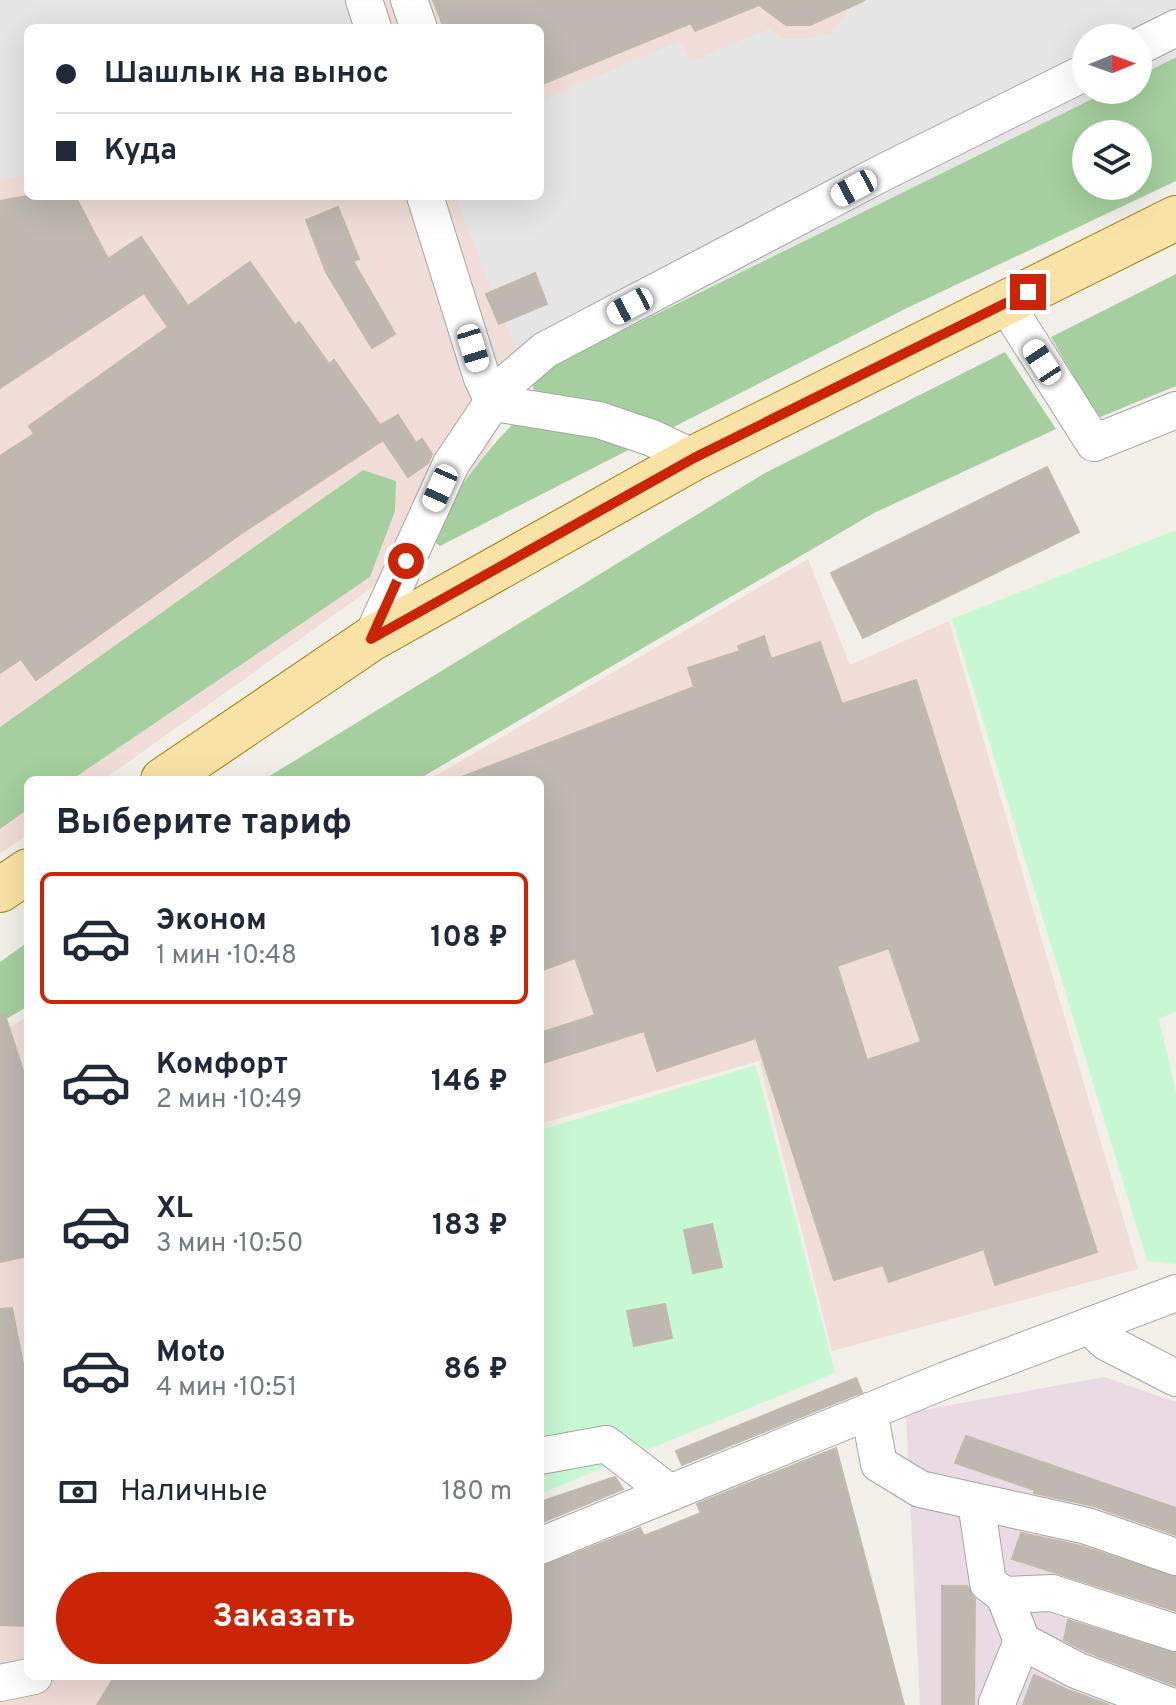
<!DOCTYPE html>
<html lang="ru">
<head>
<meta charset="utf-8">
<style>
  :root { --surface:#fff; --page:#f6f6f7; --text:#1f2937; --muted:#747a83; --line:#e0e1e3; --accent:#cb2507 }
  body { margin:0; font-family:Overpass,sans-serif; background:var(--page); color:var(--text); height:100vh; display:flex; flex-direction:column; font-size:30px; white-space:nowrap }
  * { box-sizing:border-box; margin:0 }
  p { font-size:26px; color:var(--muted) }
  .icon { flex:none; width:44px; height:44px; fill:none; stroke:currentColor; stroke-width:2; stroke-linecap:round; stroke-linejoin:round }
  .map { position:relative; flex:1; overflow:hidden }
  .panel { position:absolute; left:24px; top:776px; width:520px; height:904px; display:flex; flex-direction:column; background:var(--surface); border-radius:12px; box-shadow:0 8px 32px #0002 }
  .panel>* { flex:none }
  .guide { position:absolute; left:24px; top:24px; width:520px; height:176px; border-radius:12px; box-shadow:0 8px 32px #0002; display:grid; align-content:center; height:176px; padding:0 32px; background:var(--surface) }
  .needle { width:52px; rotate:89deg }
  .fabs { position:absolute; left:1072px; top:24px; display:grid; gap:16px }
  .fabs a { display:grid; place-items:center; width:80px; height:80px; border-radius:50%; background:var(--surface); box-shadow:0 8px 32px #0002; font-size:40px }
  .end { position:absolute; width:36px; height:36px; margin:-18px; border:10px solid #cb2507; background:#fff; box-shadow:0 0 0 4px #fff }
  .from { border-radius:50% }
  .car { position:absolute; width:24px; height:48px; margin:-24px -12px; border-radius:10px; box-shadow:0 0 6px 2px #0007; background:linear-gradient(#fff 24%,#345 0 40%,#fff 0 76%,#345 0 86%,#fff 0) }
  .guide b { display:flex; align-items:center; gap:28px; height:76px; font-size:30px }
  .guide b+b { border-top:2px solid var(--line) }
  .guide i { width:20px; height:20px; background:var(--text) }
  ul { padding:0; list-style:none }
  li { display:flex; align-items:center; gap:24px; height:132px; margin:0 16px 12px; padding:0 16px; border:4px solid transparent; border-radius:12px }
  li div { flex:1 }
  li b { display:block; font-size:30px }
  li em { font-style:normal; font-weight:700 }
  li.active { border-color:var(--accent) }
  li>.icon { width:72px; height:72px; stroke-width:1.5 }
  h2 { padding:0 32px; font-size:36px; line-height:96px }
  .pay { display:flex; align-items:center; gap:20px; height:88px; padding:0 32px; font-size:30px }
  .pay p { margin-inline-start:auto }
  .cta { display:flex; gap:16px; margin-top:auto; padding:16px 32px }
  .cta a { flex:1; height:92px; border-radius:48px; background:var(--accent); color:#fff; font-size:32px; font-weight:700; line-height:92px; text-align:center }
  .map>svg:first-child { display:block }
  .commercial { fill:#f1ddd8; fill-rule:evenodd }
  .industrial { fill:#eadae4 }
  .forest { fill:#a5cf9e; fill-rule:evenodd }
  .park { fill:#c8f8d3 }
  .parking { fill:#e5e5e5 }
  .building { fill:#beb8b1; stroke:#c2b9ab; stroke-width:2; fill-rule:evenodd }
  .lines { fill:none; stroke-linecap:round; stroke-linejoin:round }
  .minor-casing { stroke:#a5a5a5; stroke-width:38 }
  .major-casing { stroke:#997f05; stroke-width:46 }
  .minor { stroke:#fff; stroke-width:36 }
  .major { stroke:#f9e2a5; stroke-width:44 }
  .route { stroke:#cb2507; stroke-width:10 }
</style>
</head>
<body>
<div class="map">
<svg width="1176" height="1705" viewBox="0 0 1176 1705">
  <rect width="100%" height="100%" fill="#f1efe8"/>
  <g class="commercial">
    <path d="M0,0H1176L1138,76V38H1086V90H1110L561,361L532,384L496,369L492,444L433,526L432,540L373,587L103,780H28V834L0,854ZM28,28H540V196H28Z"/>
    <path d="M808,559L850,665L949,621L1138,1269L832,1351L759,1061L540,1124V780H428Z"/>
    <path d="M28,1016V1676H146L189,1705H0V1033Z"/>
  </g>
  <path class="industrial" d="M1104,1377L1176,1402V1705H920L906,1413Z"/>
  <g class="forest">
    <path d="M1176,57V181L907,308L440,546L432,540L433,526C466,480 493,438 537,403L532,384L561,361L1110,90H1138V76ZM1086,134H1138V186H1086Z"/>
    <path d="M1176,274V386L1098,418L1051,337Z"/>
    <path d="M1005,352L1056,429L874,513L417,780H263L765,473Z"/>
    <path d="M363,470L396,481L395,511L370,577L71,780H28V809L0,829V727Z"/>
    <path d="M28,942V1006L0,1023V962Z"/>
  </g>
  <g class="park">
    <path d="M1176,530V1011L1159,1019L1176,1092V1264L1147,1261L952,619Z"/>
    <path d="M756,1065L835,1373L540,1494V1130Z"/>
  </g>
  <g class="parking">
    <path d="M0,0H354L363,28H28V175L0,180Z"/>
    <path d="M852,0H1176V57L1138,76V38H1086V90H1110L561,361L532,384L525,373L455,196H540V101L680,41L690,62L769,29L784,39H808L830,33L845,17Z"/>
  </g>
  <g class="building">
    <path d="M433,0H865L810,25H786L759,5L695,31L691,23L540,85V28H444Z"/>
    <path d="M27,196H75L108,259L141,237L188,306L250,262L295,325L299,322L329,364L334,360L380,425L398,415L416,443L422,439L432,454L428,463L408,477L383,440L239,535L36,680L21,659L0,673V456L34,434L29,426L168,327L144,293L0,388V201Z"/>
    <path d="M338,207L359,259L353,261L395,334L372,348L326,272L306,220Z"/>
    <path d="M535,273L547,304L499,324L486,294Z"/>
    <path d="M1047,467L1079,532L863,638L831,573Z"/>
    <path d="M764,636L771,659L820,642L842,704L916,680L1097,1252L995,1285L984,1249L889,1282L883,1265L834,1280L756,1038L657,1071L644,1031L540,1064V1033L595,1015L575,958L540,971V780H460L459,778L694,687L688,668L740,651L738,646ZM889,948L921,1042L867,1060L837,966Z"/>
    <path d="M5,1015L28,1086V1256L0,1262V1016Z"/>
    <path d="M712,1224L722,1267L693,1273L684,1230Z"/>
    <path d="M665,1304L672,1338L634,1346L627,1311Z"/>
    <path d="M12,1308L28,1389V1626L0,1625V1309Z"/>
    <path d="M856,1378L862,1392L682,1465L676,1451Z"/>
    <path d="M966,1436L1176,1508V1535L1094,1506L1034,1493L1035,1490L955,1463Z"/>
    <path d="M836,1448L904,1705H97L115,1676H540V1567L640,1528L644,1536L701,1513L697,1504Z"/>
    <path d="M615,1477L623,1489L540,1523V1502Z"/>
    <path d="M1021,1533L1081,1546L1176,1577V1611L1012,1559Z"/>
    <path d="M942,1586H967L975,1599L974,1705H942Z"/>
    <path d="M1068,1620L1176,1653V1686L1085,1651L1064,1640Z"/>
    <path d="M1034,1675L1068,1690L1109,1705H1023Z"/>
  </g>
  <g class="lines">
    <g class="minor-casing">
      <g id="minor">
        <path d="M364,0L373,28"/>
        <path d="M409,0L419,28"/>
        <path d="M1138,47L1176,28"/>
        <path d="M425,196L482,378L494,403L599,420L652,438L694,458"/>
        <path d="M1005,303L1094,443L1176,410"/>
        <path d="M371,639L451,464L504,385L545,350L882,173L1086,72"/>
        <path d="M1089,1326L1106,1342L1176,1378"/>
        <path d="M869,1411L879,1464L920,1489L1087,1526L1176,1557"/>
        <path d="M540,1456L606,1444L670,1493"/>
        <path d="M976,1502L988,1583L1004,1595L1052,1593L1176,1633"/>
        <path d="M540,1546L946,1380L1176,1293"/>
        <path d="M1004,1595L1022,1641L1076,1670L1168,1705"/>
        <path d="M0,1683L34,1676"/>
        <path d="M998,1705L997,1703L1022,1641"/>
      </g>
    </g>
    <g class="major-casing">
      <g id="major">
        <path d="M163,780L371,639L694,458L1176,218"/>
        <path d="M0,890L28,871"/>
      </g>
    </g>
    <use href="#minor" class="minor"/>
    <use href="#major" class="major"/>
  </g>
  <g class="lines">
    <path class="route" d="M406,561L371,639L694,458L1028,292"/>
  </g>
</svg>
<div class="fabs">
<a><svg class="needle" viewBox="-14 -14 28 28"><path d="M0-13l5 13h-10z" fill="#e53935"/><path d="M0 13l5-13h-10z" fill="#747a83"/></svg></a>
<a><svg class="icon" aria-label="layers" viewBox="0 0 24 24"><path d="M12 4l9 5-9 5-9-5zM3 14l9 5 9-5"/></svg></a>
</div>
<i class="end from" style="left:406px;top:561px"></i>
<i class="end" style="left:1028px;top:292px"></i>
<i class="car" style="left:854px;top:188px;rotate:242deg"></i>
<i class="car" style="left:630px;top:306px;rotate:242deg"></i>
<i class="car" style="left:473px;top:348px;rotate:163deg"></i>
<i class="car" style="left:1042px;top:362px;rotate:327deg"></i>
<i class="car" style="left:440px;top:488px;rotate:204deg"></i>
<div class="guide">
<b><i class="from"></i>Шашлык на вынос</b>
<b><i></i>Куда</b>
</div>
<section class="panel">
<h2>Выберите тариф</h2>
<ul>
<li class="active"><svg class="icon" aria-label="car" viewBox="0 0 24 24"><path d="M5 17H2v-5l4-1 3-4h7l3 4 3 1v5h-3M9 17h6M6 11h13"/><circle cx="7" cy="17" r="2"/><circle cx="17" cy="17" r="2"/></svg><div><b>Эконом</b><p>1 мин · 10:48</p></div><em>108 ₽</em></li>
<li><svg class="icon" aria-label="car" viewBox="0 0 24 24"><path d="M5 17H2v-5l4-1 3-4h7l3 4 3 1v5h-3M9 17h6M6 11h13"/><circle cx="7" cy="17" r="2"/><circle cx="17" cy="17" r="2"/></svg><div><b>Комфорт</b><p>2 мин · 10:49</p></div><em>146 ₽</em></li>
<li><svg class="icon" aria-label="car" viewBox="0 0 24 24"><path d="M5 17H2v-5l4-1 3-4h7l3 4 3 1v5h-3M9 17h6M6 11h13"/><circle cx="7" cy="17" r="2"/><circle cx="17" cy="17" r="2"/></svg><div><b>XL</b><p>3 мин · 10:50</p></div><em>183 ₽</em></li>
<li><svg class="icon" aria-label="car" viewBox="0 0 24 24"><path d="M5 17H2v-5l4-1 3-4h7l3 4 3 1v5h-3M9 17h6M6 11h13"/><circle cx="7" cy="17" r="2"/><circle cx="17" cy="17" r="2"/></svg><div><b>Moto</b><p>4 мин · 10:51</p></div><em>86 ₽</em></li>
</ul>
<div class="pay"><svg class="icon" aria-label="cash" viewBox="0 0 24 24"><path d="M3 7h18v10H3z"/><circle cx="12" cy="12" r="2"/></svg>Наличные<p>180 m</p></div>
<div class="cta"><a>Заказать</a></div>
</section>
</div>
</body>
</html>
